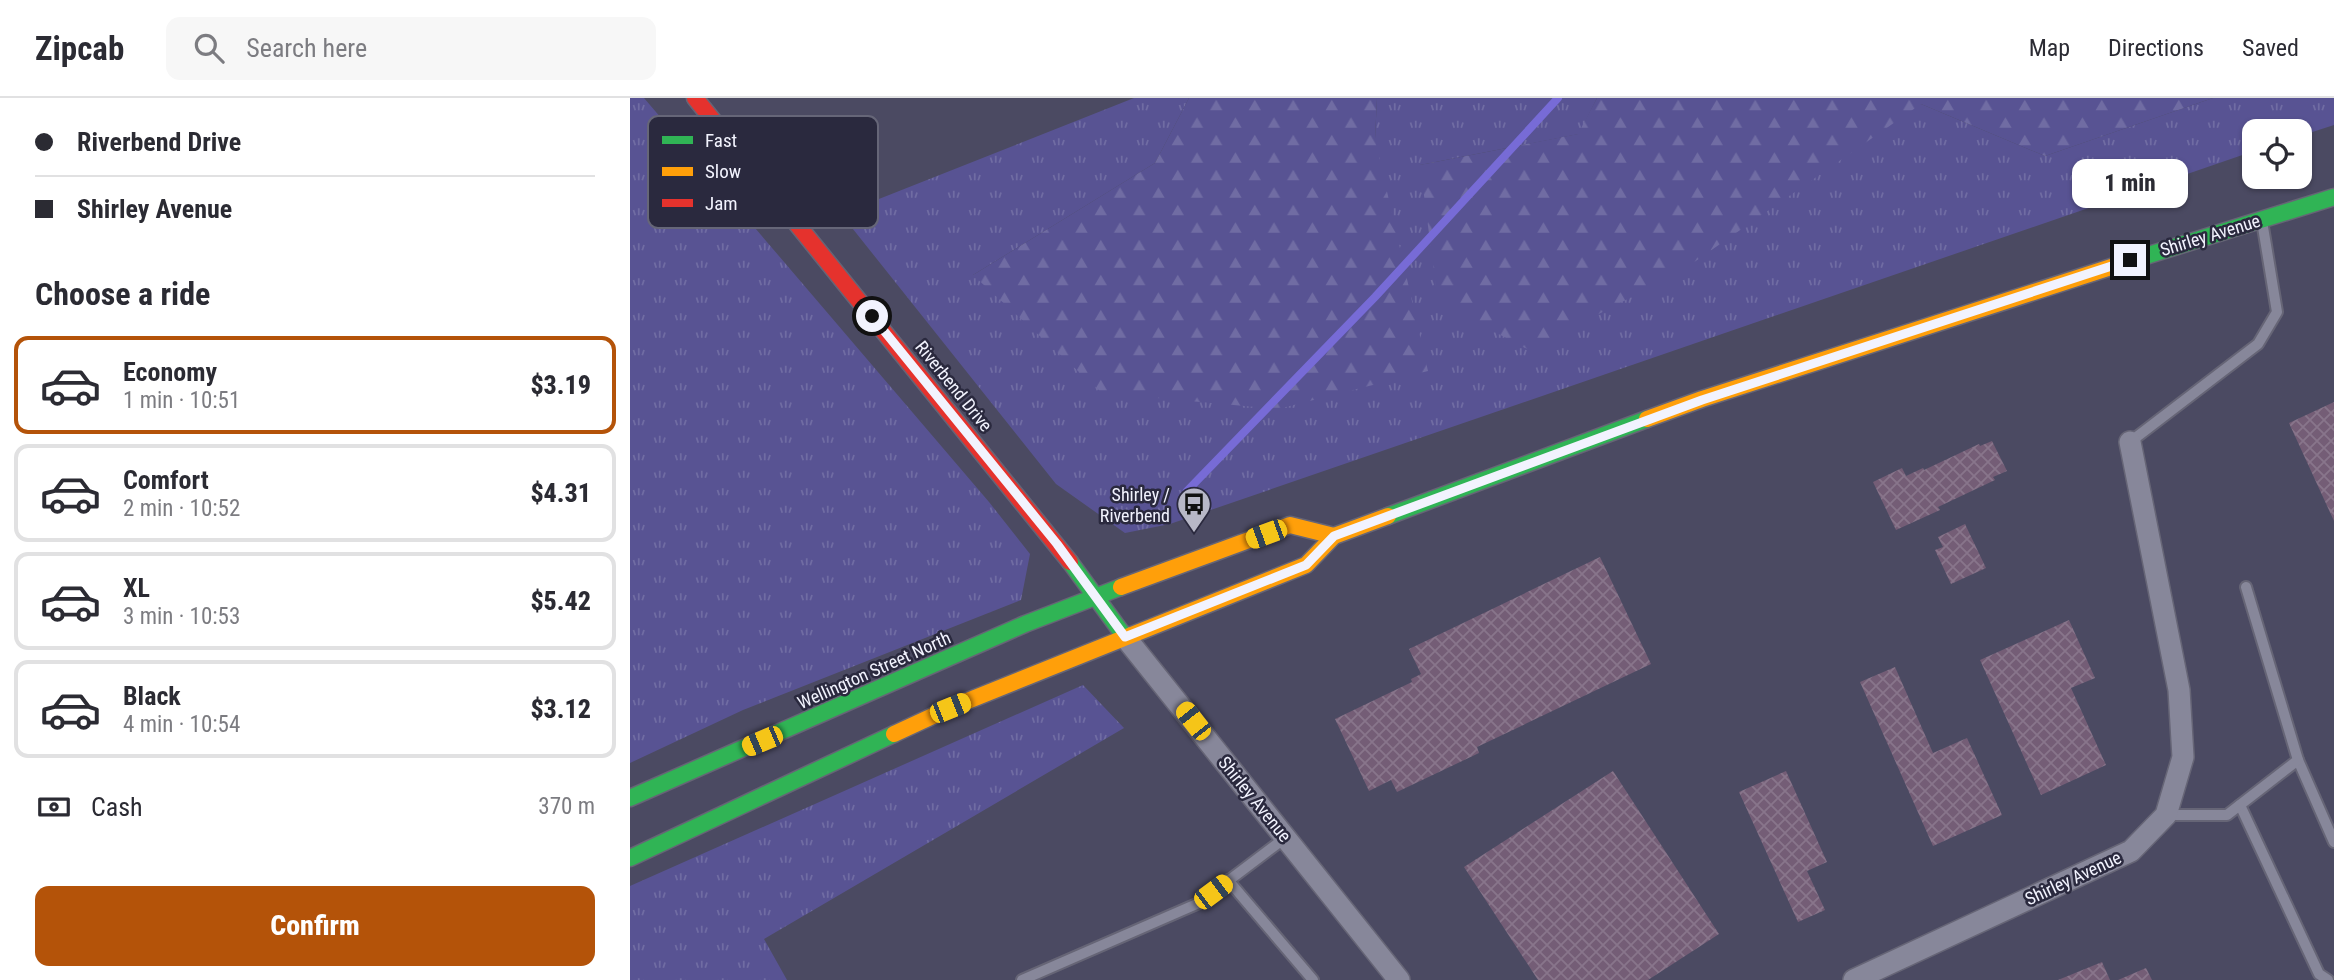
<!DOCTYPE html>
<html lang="en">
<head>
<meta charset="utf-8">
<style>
  :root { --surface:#fff; --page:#f7f7f7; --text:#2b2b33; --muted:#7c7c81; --line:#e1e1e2; --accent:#b45309 }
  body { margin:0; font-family:"Roboto Condensed",sans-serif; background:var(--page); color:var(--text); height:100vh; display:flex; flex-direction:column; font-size:26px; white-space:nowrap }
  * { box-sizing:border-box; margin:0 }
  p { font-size:23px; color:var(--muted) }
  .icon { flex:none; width:38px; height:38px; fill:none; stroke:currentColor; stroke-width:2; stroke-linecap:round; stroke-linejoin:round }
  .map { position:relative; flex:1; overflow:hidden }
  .sheet { display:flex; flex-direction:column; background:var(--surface); width:630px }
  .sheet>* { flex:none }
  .top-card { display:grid; align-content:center; height:154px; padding:0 35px; background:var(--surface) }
  .controls { position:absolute; left:1612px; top:21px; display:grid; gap:14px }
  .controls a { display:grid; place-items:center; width:70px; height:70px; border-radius:14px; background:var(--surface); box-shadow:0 2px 5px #0004; font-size:35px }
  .end { position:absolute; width:32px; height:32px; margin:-16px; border:9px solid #f2f3fe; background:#111; box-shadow:0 0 0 4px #111 }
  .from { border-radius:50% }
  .bubble { position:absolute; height:49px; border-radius:14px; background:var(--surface); box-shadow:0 2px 5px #0004; font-size:23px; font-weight:800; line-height:49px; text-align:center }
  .car { position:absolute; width:21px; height:42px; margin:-21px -10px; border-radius:9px; box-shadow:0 0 5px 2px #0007; background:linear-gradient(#f5c518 24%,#345 0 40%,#f5c518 0 76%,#345 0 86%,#f5c518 0) }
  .top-card b { display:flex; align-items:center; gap:24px; height:66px; font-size:26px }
  .top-card b+b { border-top:2px solid var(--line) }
  .top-card i { width:18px; height:18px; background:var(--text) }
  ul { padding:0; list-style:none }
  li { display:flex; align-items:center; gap:21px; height:98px; margin:0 14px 10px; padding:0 21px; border:4px solid var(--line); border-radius:14px }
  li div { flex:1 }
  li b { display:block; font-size:26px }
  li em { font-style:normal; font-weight:800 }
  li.current { border-color:var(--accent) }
  li>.icon { width:63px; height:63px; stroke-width:1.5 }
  h2 { padding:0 35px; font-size:32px; line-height:84px }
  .pay { display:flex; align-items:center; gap:18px; height:77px; padding:0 35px; font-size:26px }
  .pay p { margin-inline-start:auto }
  .button { display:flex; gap:14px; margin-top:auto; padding:14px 35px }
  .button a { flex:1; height:80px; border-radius:14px; background:var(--accent); color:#fff; font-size:28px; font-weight:800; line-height:80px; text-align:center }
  header { display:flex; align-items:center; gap:42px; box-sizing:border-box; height:98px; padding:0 35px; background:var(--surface); border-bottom:2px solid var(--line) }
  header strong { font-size:33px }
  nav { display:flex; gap:38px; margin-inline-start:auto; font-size:24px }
  .search { width:490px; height:63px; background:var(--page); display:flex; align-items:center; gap:18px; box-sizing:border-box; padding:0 24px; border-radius:14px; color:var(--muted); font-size:26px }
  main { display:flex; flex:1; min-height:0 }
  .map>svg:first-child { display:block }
  .grass { fill:url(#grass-tufts) }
  .forest { fill:url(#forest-firs) }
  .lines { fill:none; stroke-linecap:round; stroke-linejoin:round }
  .stream { stroke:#776bd6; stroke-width:8 }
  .building { fill:url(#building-cross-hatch) }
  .lane-casing { stroke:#666576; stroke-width:14 }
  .street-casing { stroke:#666576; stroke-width:24 }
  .fast-casing { stroke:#666576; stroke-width:19 }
  .slow-casing { stroke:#666576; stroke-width:19 }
  .jam-casing { stroke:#666576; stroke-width:19 }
  .lane { stroke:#87879a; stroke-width:10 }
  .street { stroke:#87879a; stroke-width:21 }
  .fast { stroke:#30b455; stroke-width:16 }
  .slow { stroke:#ff9f0a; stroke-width:16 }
  .jam { stroke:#e5322d; stroke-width:16 }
  .route { stroke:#f2f3fe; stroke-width:9 }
  .labels { text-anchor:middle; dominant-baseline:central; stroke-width:5; stroke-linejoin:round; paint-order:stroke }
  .street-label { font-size:18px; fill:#f2f3fe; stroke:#2a293e }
  .poi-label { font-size:18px; fill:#f2f3fe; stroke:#2a293e; text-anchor:end }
  .key { fill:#2a293e; stroke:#666678; stroke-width:2 }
  .key-label { font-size:19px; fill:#f2f3fe }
</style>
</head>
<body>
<header>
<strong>Zipcab</strong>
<div class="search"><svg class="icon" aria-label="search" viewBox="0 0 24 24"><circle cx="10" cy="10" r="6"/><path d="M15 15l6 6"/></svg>Search here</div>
<nav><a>Map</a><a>Directions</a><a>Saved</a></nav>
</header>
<main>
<section class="sheet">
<div class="top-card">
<b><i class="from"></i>Riverbend Drive</b>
<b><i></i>Shirley Avenue</b>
</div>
<h2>Choose a ride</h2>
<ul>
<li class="current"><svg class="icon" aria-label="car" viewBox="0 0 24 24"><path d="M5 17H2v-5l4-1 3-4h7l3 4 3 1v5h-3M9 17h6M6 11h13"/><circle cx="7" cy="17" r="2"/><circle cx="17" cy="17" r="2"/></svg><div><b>Economy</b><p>1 min · 10:51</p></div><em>$3.19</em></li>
<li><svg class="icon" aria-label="car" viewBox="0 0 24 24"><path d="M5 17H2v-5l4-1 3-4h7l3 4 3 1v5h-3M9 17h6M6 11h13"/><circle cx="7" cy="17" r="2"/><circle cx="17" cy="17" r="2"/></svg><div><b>Comfort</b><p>2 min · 10:52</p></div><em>$4.31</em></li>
<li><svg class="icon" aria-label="car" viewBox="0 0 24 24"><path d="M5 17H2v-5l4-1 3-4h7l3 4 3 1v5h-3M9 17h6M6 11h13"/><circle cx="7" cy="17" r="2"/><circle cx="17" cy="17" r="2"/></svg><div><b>XL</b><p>3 min · 10:53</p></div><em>$5.42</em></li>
<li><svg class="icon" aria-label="car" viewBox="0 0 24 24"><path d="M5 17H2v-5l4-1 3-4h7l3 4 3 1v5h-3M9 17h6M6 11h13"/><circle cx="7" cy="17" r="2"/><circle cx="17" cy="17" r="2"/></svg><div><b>Black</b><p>4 min · 10:54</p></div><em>$3.12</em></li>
</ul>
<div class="pay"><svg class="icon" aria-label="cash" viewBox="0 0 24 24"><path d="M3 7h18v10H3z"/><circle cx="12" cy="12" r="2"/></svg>Cash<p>370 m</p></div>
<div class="button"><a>Confirm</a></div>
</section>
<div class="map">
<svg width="1704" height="882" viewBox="0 0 1704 882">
  <defs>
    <pattern id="grass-tufts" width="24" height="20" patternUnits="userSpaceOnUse" patternTransform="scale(1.75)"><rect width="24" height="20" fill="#585393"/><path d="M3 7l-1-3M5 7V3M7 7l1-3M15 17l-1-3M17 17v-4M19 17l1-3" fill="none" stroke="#706ca3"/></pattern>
    <pattern id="forest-firs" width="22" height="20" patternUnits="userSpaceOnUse" patternTransform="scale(1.75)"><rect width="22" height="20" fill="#585393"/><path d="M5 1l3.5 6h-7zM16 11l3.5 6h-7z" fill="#706ca3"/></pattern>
    <pattern id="building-cross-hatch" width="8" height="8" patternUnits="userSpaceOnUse" patternTransform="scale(1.75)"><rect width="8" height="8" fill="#745d76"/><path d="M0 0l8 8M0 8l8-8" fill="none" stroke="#88758b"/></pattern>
  </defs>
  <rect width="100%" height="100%" fill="#4b4a62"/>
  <g class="grass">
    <path d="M0,0H14L359,404L400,456L391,502L113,612L0,665Z"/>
    <path d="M504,0H559L525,65L343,177L745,41L747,0H967L949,36L790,67L1291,6L1415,58L1583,0H1704V27L1670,38V33H1624V53L540,426L495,435L426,386L211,116Z"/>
    <path d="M453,587L494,630L134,841L157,882H0V788Z"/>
  </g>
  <g class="forest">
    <path d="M559,0H747L745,41L798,273L648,311L472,295L343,177L525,65Z"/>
    <path d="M967,0H1583L1415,58L1291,6L1050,174L899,252L808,204L790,67L948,36Z"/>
  </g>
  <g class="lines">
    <path class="stream" d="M557,393L745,199L928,0"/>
  </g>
  <g class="building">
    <path d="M1704,304V423L1659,325Z"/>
    <path d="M1362,343L1377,373L1363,379L1365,382L1308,409L1310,412L1266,432L1243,384L1272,370L1276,378L1293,370L1294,372L1349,346L1350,348Z"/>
    <path d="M1335,426L1356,470L1321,486L1305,452L1313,449L1308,439Z"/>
    <path d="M970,459L1021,566L847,649L849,655L767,694L761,682L739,693L705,621L782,584L781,581L791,576L779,551Z"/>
    <path d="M1439,522L1465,580L1441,590L1476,667L1411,697L1350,562Z"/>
    <path d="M1265,569L1303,655L1337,640L1372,717L1303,748L1230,584Z"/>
    <path d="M983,673L1089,836L1018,882H908L834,769Z"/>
    <path d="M1156,673L1197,764L1177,773L1195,812L1168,824L1109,694Z"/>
    <path d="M1472,864L1480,882H1428Z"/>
    <path d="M1516,870L1522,882H1488Z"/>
  </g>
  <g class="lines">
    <g class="lane-casing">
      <g id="lane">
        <path d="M1500,344L1628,246L1647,214L1632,123"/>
        <path d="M1668,662L1704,744"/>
        <path d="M1610,707L1689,876L1698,882"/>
        <path d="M1536,717H1597L1668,662L1616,489"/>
        <path d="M598,782L683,882"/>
        <path d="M392,882L569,805L655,740"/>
      </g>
    </g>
    <g class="street-casing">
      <g id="street">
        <path d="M495,539L769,882"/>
        <path d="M1224,882L1501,753L1536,717L1553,659L1549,592L1500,344"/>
      </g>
    </g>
    <g class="fast-casing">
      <g id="fast">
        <path d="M1506,161L1704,99"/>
        <path d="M758,418L1017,321"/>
        <path d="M440,464L495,539"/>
        <path d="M0,700L395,526L491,489"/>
        <path d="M0,760L264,636"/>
      </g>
    </g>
    <g class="slow-casing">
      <g id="slow">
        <path d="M1017,321L1072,301L1506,161"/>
        <path d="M491,489L660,427L704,438"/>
        <path d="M264,636L320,610L676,467L704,438L758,418"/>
      </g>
    </g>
    <g class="jam-casing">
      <path id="jam" d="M65,0L440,464"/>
    </g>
    <use href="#lane" class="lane"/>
    <use href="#street" class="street"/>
    <use href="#fast" class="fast"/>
    <use href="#slow" class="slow"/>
    <use href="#jam" class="jam"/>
  </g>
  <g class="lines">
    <path class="route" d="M242,218L427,446L495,539L676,467L704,438L1072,302L1500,162"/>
  </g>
  <defs>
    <g id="bus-pin" transform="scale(1.75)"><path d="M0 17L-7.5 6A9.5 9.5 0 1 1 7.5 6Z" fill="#b8b8c7" stroke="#2a293e"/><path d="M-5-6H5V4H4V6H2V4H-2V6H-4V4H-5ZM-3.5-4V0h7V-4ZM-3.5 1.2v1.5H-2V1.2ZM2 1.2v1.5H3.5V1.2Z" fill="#111"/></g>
  </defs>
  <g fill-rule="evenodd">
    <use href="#bus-pin" x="564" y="406"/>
  </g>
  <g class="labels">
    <g class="street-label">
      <text transform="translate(1580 137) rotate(-17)">Shirley Avenue</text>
      <text transform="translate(324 288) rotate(51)">Riverbend Drive</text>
      <text transform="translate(244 572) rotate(-24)">Wellington Street North</text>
      <text transform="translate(625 701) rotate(51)">Shirley Avenue</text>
      <text transform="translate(1443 780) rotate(-25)">Shirley Avenue</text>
    </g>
    <g class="poi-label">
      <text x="540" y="396">Shirley /<tspan x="540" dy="21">Riverbend</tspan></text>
    </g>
  </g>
  <rect x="18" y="18" width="230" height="112" rx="10" class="key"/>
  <rect x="32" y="38" width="31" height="8" fill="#30b455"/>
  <rect x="32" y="69" width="31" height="9" fill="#ff9f0a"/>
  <rect x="32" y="101" width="31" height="8" fill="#e5322d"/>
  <g class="key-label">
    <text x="75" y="49">Fast</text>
    <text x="75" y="80">Slow</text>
    <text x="75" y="112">Jam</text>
  </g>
</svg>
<div class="controls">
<a><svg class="icon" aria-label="locate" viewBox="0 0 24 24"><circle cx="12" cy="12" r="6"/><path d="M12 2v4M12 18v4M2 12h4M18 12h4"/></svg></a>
</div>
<i class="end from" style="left:242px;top:218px"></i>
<i class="end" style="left:1500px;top:162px"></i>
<div class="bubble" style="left:1442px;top:61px;width:116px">1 min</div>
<i class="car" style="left:636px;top:436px;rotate:250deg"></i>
<i class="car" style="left:320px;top:610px;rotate:68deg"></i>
<i class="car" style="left:563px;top:623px;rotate:322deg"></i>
<i class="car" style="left:132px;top:643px;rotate:247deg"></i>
<i class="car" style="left:583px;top:794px;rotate:53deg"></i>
</div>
</main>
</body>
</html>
